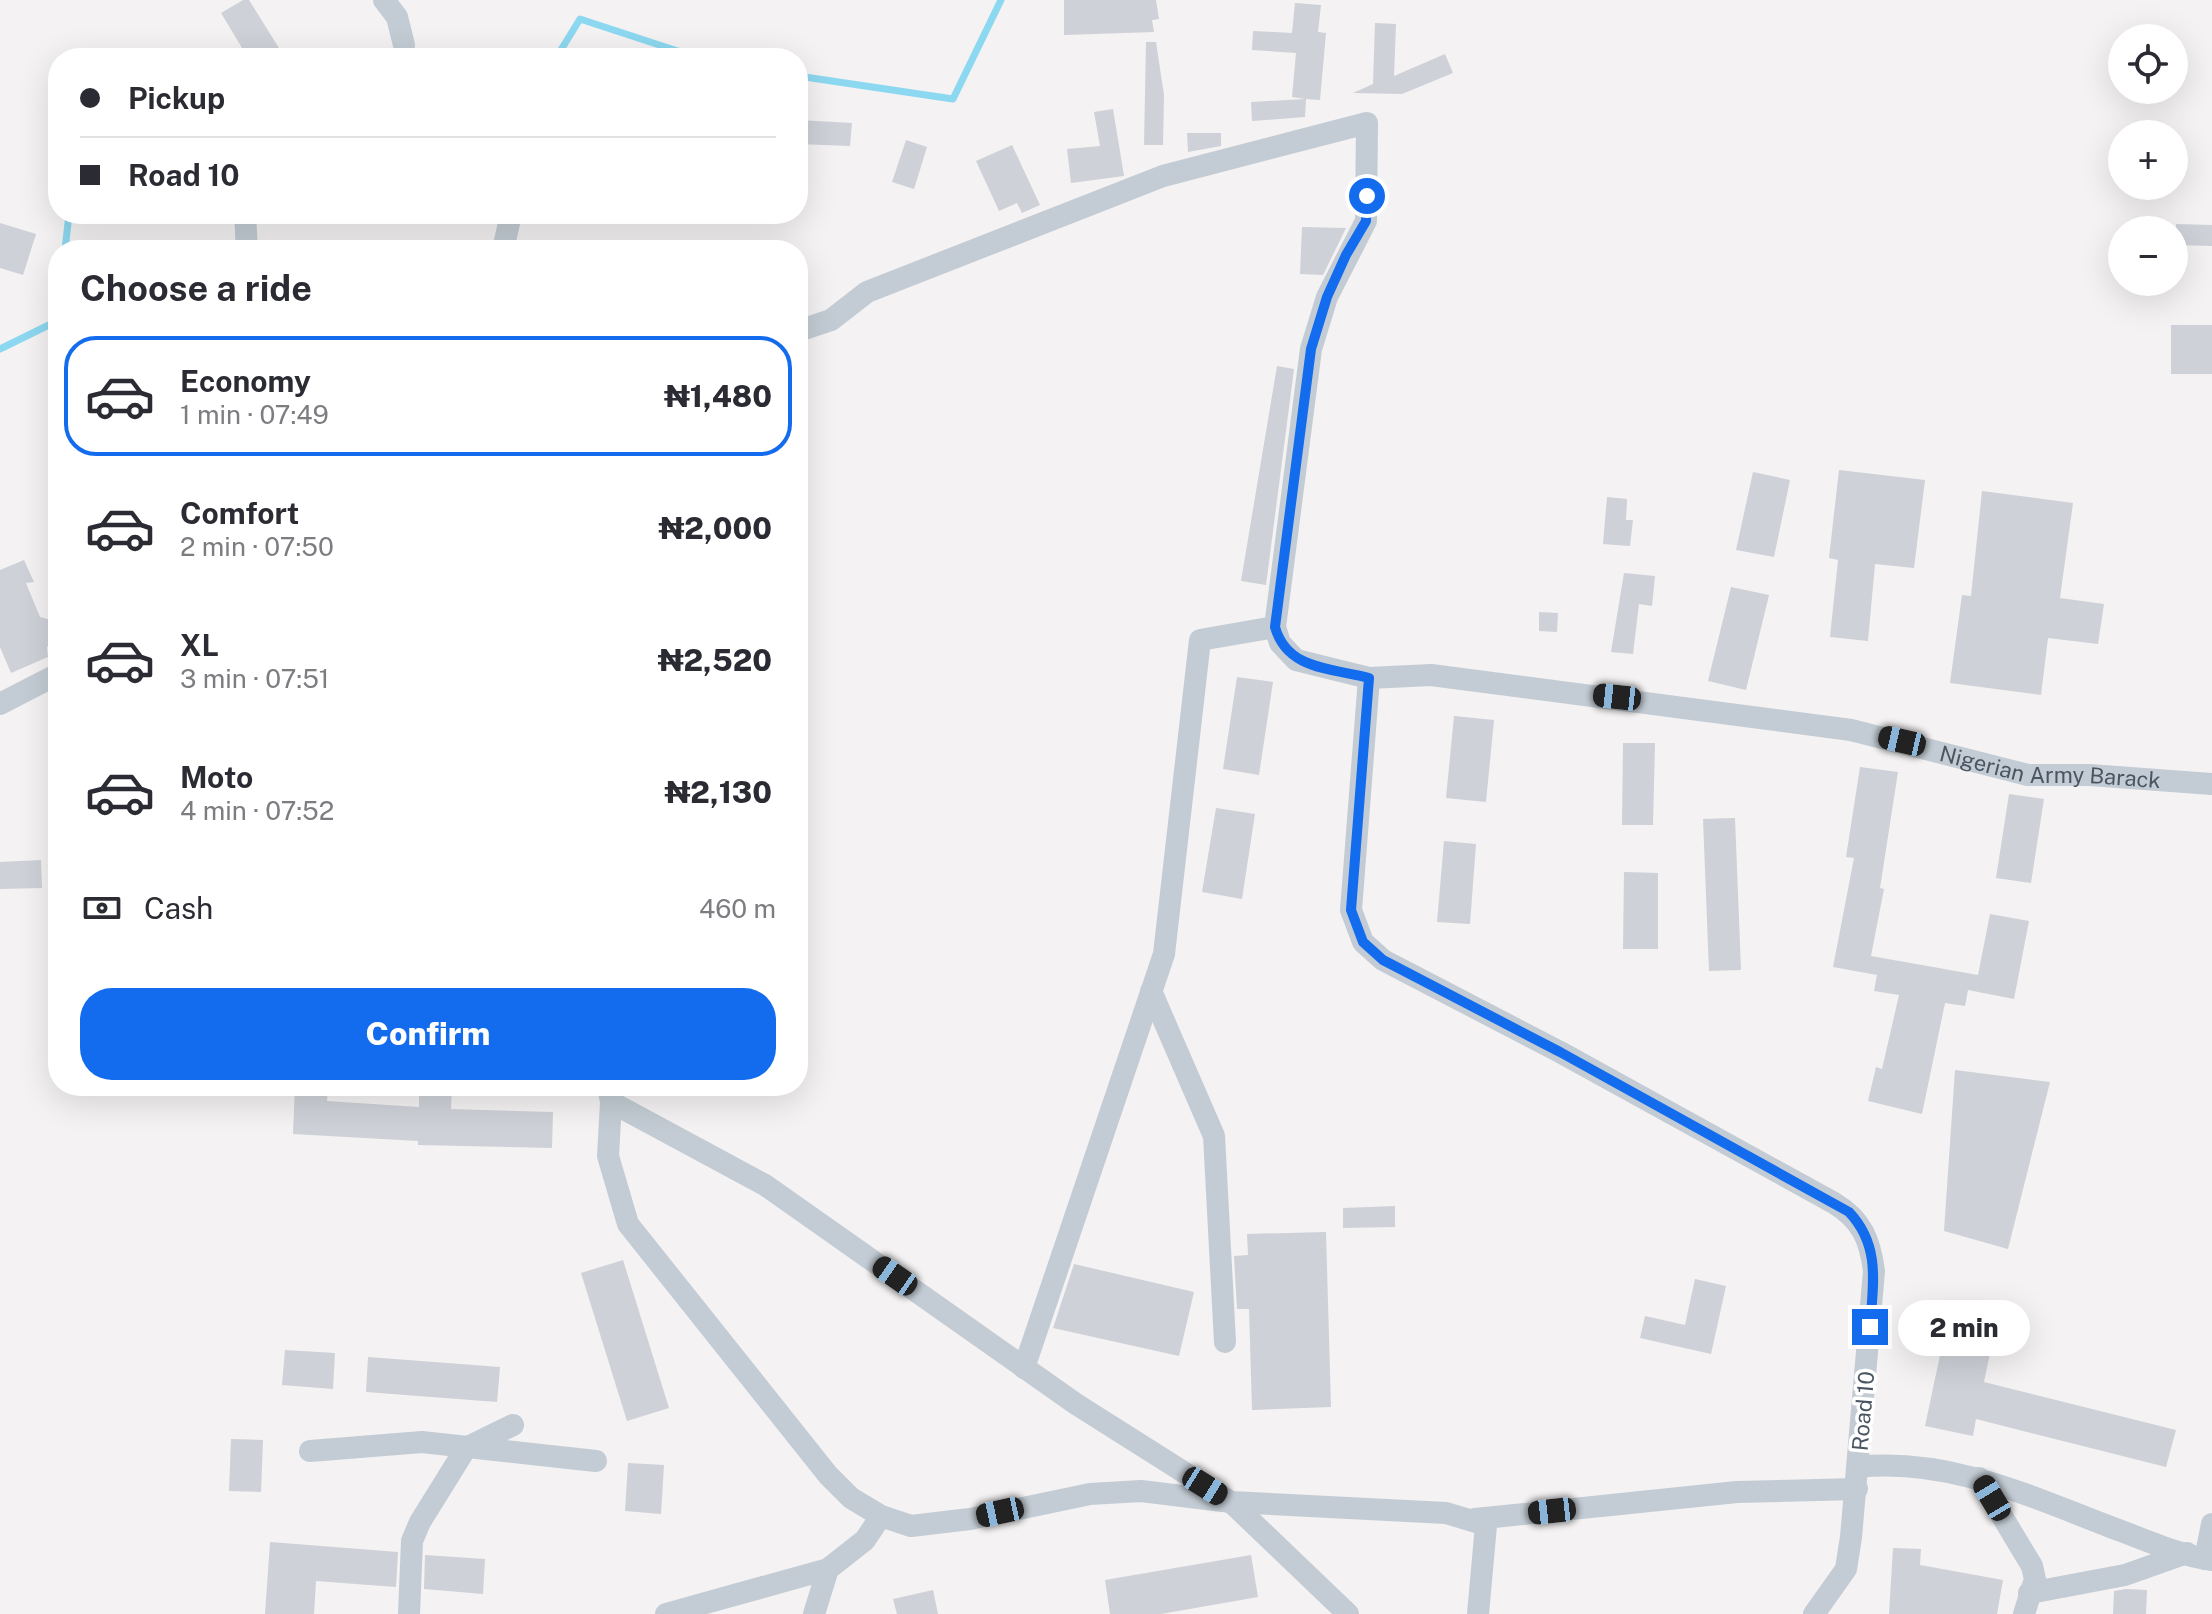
<!DOCTYPE html>
<html lang="en">
<head>
<meta charset="utf-8">
<style>
  :root { --surface:#fff; --page:#f7f7f7; --text:#2b2b33; --muted:#7c7c81; --line:#e1e1e2; --accent:#136ced }
  body { margin:0; font-family:"Public Sans",sans-serif; background:var(--page); color:var(--text); height:100vh; display:flex; flex-direction:column; font-size:30px; white-space:nowrap }
  * { box-sizing:border-box; margin:0 }
  p { font-size:26px; color:var(--muted) }
  .icon { flex:none; width:44px; height:44px; fill:none; stroke:currentColor; stroke-width:2; stroke-linecap:round; stroke-linejoin:round }
  .map { position:relative; flex:1; overflow:hidden }
  .details { position:absolute; left:48px; top:240px; width:760px; height:856px; display:flex; flex-direction:column; background:var(--surface); border-radius:32px; box-shadow:0 8px 32px #0002 }
  .details>* { flex:none }
  .banner { position:absolute; left:48px; top:48px; width:760px; height:176px; border-radius:32px; box-shadow:0 8px 32px #0002; display:grid; align-content:center; height:176px; padding:0 32px; background:var(--surface) }
  .tools { position:absolute; left:2108px; top:24px; display:grid; gap:16px }
  .tools a { display:grid; place-items:center; width:80px; height:80px; border-radius:50%; background:var(--surface); box-shadow:0 8px 32px #0002; font-size:40px }
  .end { position:absolute; width:36px; height:36px; margin:-18px; border:10px solid #136ced; background:#fff; box-shadow:0 0 0 4px #fff }
  .from { border-radius:50% }
  .bubble { position:absolute; height:56px; border-radius:28px; background:var(--surface); box-shadow:0 8px 32px #0002; font-size:26px; font-weight:800; line-height:56px; text-align:center }
  .car { position:absolute; width:24px; height:48px; margin:-24px -12px; border-radius:10px; box-shadow:0 0 6px 2px #0007; background:linear-gradient(#222 24%,#8ab4d8 0 40%,#222 0 76%,#8ab4d8 0 86%,#222 0) }
  .banner b { display:flex; align-items:center; gap:28px; height:76px; font-size:30px }
  .banner b+b { border-top:2px solid var(--line) }
  .banner i { width:20px; height:20px; background:var(--text) }
  ul { padding:0; list-style:none }
  li { display:flex; align-items:center; gap:24px; height:120px; margin:0 16px 12px; padding:0 16px; border:4px solid transparent; border-radius:32px }
  li div { flex:1 }
  li b { display:block; font-size:30px }
  li em { font-style:normal; font-weight:800 }
  li.current { border-color:var(--accent) }
  li>.icon { width:72px; height:72px; stroke-width:1.5 }
  h2 { padding:0 32px; font-size:36px; line-height:96px }
  .pay { display:flex; align-items:center; gap:20px; height:88px; padding:0 32px; font-size:30px }
  .pay p { margin-inline-start:auto }
  .cta { display:flex; gap:16px; margin-top:auto; padding:16px 32px }
  .cta a { flex:1; height:92px; border-radius:32px; background:var(--accent); color:#fff; font-size:32px; font-weight:800; line-height:92px; text-align:center }
  .map>svg:first-child { display:block }
  .lines { fill:none; stroke-linecap:round; stroke-linejoin:round }
  .stream { stroke:#8cd8f0; stroke-width:7 }
  .building { fill:#ced1d7 }
  .minor { stroke:#c3ccd4; stroke-width:22 }
  .route { stroke:#136ced; stroke-width:10 }
  .labels { text-anchor:middle; dominant-baseline:central; stroke-width:7; stroke-linejoin:round; paint-order:stroke }
  .street-label { font-size:22px; fill:#495561; stroke:#fff }
</style>
</head>
<body>
<div class="map">
<svg width="2212" height="1614" viewBox="0 0 2212 1614">
  <rect width="100%" height="100%" fill="#f4f2f2"/>
  <g class="lines">
    <g class="stream">
      <path d="M556,58L580,19L699,58"/>
      <path d="M798,76L953,99L1001,0"/>
      <path d="M65,250L69,214"/>
      <path d="M0,349L57,321L58,317"/>
    </g>
  </g>
  <g class="building">
    <path d="M243,0H249L279,48L264,58H248L221,13Z"/>
    <path d="M1064,0H1156L1159,19L1152,20L1154,32L1064,35Z"/>
    <path d="M1295,3L1321,5L1318,32L1326,33L1320,100L1306,99L1305,117L1252,121L1251,102L1305,99L1292,97L1296,53L1252,50L1253,31L1292,33Z"/>
    <path d="M1375,23L1396,24L1394,76L1445,54L1453,73L1402,94L1353,93L1373,84Z"/>
    <path d="M1146,42H1156L1164,95L1163,145H1144Z"/>
    <path d="M1113,109L1124,176L1071,183L1067,149L1100,146L1094,112Z"/>
    <path d="M798,120L852,123L850,146L798,144Z"/>
    <path d="M1187,133H1221V146L1188,152Z"/>
    <path d="M906,140L927,147L914,189L892,182Z"/>
    <path d="M1012,145L1040,205L1022,213L1017,203L999,211L976,161Z"/>
    <path d="M0,223L36,234L23,275L0,268Z"/>
    <path d="M2176,224L2212,225V246L2176,245Z"/>
    <path d="M1302,227L1346,228L1323,275L1300,274Z"/>
    <rect x="2171" y="325" width="41" height="49"/>
    <path d="M1277,366L1294,369L1266,585L1241,581Z"/>
    <path d="M1839,470L1925,480L1914,568L1875,564L1868,641L1830,637L1838,560L1829,558Z"/>
    <path d="M1753,472L1790,480L1774,557L1736,550Z"/>
    <path d="M1982,491L2073,503L2060,598L2104,604L2098,644L2048,638L2041,695L1950,683L1962,595L1971,596Z"/>
    <path d="M1607,497L1627,499L1626,520H1633L1630,546L1603,544Z"/>
    <path d="M24,560L34,582L26,583L40,617L58,622V636L47,647L48,657L11,673L0,647V570Z"/>
    <path d="M1624,573L1655,576L1652,606L1639,604L1633,654L1611,652Z"/>
    <path d="M1731,587L1769,595L1746,690L1708,681Z"/>
    <path d="M1539,612L1558,613L1557,632L1539,631Z"/>
    <path d="M1237,677L1273,682L1259,775L1223,769Z"/>
    <path d="M1454,716L1494,720L1486,802L1446,798Z"/>
    <path d="M1623,743H1655L1653,825H1622Z"/>
    <path d="M1860,767L1898,772L1880,888L1884,889L1871,956L1978,975L1990,914L2029,921L2014,999L1968,990L1965,1006L1945,1003L1922,1114L1868,1101L1876,1067L1882,1069L1899,995L1874,991L1877,975L1833,967L1854,858L1846,857Z"/>
    <path d="M2009,794L2044,799L2031,883L1996,878Z"/>
    <path d="M1216,808L1255,814L1242,899L1202,892Z"/>
    <path d="M1735,818L1741,970L1709,971L1703,819Z"/>
    <path d="M1444,841L1476,844L1470,924L1437,922Z"/>
    <path d="M41,860L42,888L0,889V862Z"/>
    <path d="M1624,872L1658,873V949H1623Z"/>
    <path d="M1955,1070L2050,1082L2008,1249L1944,1231Z"/>
    <path d="M295,1086H328L327,1101L419,1107V1086H452L451,1109L553,1112L552,1148L418,1145V1141L293,1134Z"/>
    <path d="M1395,1206V1227L1343,1228V1208Z"/>
    <path d="M1326,1232L1331,1407L1252,1410L1249,1309H1237L1234,1256L1248,1255L1247,1234Z"/>
    <path d="M623,1260L669,1408L627,1421L581,1273Z"/>
    <path d="M1074,1264L1194,1292L1179,1356L1053,1328Z"/>
    <path d="M1695,1279L1726,1286L1711,1354L1640,1338L1645,1316L1685,1325Z"/>
    <path d="M1963,1320L1985,1325L1983,1337L1993,1339L1984,1382L2176,1430L2166,1467L1976,1419L1973,1436L1925,1426L1946,1327L1961,1330Z"/>
    <path d="M285,1350L335,1353L333,1389L282,1385Z"/>
    <path d="M368,1357L500,1367L497,1402L366,1392Z"/>
    <path d="M231,1439L263,1440L261,1492L229,1491Z"/>
    <path d="M628,1463L664,1465L661,1514L625,1511Z"/>
    <path d="M270,1542L398,1552L396,1587L316,1581L314,1614H265Z"/>
    <path d="M1893,1548L1921,1549L1920,1565L2003,1580L1997,1614H1889Z"/>
    <path d="M425,1555L485,1559L483,1594L424,1589Z"/>
    <path d="M1251,1555L1258,1597L1161,1614H1110L1105,1580Z"/>
    <path d="M2126,1589L2147,1590L2146,1614H2113L2114,1591Z"/>
    <path d="M933,1590L938,1614H897L893,1599Z"/>
  </g>
  <g class="lines">
    <g class="minor">
      <path d="M384,0L397,17L404,45"/>
      <path d="M245,214L247,250"/>
      <path d="M503,250L511,214"/>
      <path id="s1" d="M798,331L831,320L867,292L1163,176L1367,123L1366,221L1327,297L1311,349L1275,627L1280,643L1296,660L1369,678L1431,675L1851,730L2028,775H2090L2212,784"/>
      <path d="M1369,678L1351,910L1363,942L1383,960L1560,1052L1834,1203C1862,1220 1870,1240 1874,1271L1851,1537L1846,1569L1814,1614"/>
      <path d="M0,704L58,674"/>
      <path d="M1151,991L1214,1136L1225,1342"/>
      <path d="M608,1086L611,1102L608,1156L628,1224L828,1475L851,1498L881,1516L911,1526L970,1519L1090,1494L1141,1491L1231,1502L1446,1513L1486,1525L1478,1614"/>
      <path d="M611,1102L765,1185L1076,1404L1231,1502L1348,1614"/>
      <path d="M1024,1368L1164,954L1200,640L1275,627"/>
      <path d="M310,1451L422,1442L596,1461"/>
      <path d="M1858,1467C1952,1457 2038,1500 2124,1532C2152,1543 2183,1556 2212,1560"/>
      <path d="M1979,1478L2032,1566L2035,1579L2024,1614"/>
      <path d="M1475,1519L1737,1492L1857,1489"/>
      <path d="M2205,1559L2212,1524"/>
      <path d="M2029,1593L2125,1575L2187,1553"/>
      <path d="M409,1614L412,1541L420,1522L466,1448L513,1425"/>
      <path d="M666,1614L828,1569L865,1540L881,1516"/>
      <path d="M814,1614L828,1569"/>
    </g>
  </g>
  <g class="lines">
    <path class="route" d="M1367,196L1366,221L1346,255L1327,297L1311,349L1275,627C1287,670 1331,668 1369,678L1351,910L1363,942L1383,960L1560,1052L1849,1212C1881,1246 1873,1284 1870,1327"/>
  </g>
  <g class="labels">
    <g class="street-label">
      <text stroke="none"><textPath href="#s1" startOffset="1932">Nigerian Army Barack</textPath></text>
      <text transform="translate(1863 1411) rotate(-85)">Road 10</text>
    </g>
  </g>
</svg>
<div class="tools">
<a><svg class="icon" aria-label="locate" viewBox="0 0 24 24"><circle cx="12" cy="12" r="6"/><path d="M12 2v4M12 18v4M2 12h4M18 12h4"/></svg></a>
<a>+</a>
<a>−</a>
</div>
<i class="end from" style="left:1367px;top:196px"></i>
<i class="end" style="left:1870px;top:1327px"></i>
<div class="bubble" style="left:1898px;top:1300px;width:132px">2 min</div>
<i class="car" style="left:1617px;top:697px;rotate:276deg"></i>
<i class="car" style="left:1902px;top:741px;rotate:283deg"></i>
<i class="car" style="left:895px;top:1276px;rotate:305deg"></i>
<i class="car" style="left:1205px;top:1486px;rotate:122deg"></i>
<i class="car" style="left:1992px;top:1498px;rotate:329deg"></i>
<i class="car" style="left:1552px;top:1511px;rotate:264deg"></i>
<i class="car" style="left:1000px;top:1512px;rotate:258deg"></i>
<div class="banner">
<b><i class="from"></i>Pickup</b>
<b><i></i>Road 10</b>
</div>
<section class="details">
<h2>Choose a ride</h2>
<ul>
<li class="current"><svg class="icon" aria-label="car" viewBox="0 0 24 24"><path d="M5 17H2v-5l4-1 3-4h7l3 4 3 1v5h-3M9 17h6M6 11h13"/><circle cx="7" cy="17" r="2"/><circle cx="17" cy="17" r="2"/></svg><div><b>Economy</b><p>1 min · 07:49</p></div><em>₦1,480</em></li>
<li><svg class="icon" aria-label="car" viewBox="0 0 24 24"><path d="M5 17H2v-5l4-1 3-4h7l3 4 3 1v5h-3M9 17h6M6 11h13"/><circle cx="7" cy="17" r="2"/><circle cx="17" cy="17" r="2"/></svg><div><b>Comfort</b><p>2 min · 07:50</p></div><em>₦2,000</em></li>
<li><svg class="icon" aria-label="car" viewBox="0 0 24 24"><path d="M5 17H2v-5l4-1 3-4h7l3 4 3 1v5h-3M9 17h6M6 11h13"/><circle cx="7" cy="17" r="2"/><circle cx="17" cy="17" r="2"/></svg><div><b>XL</b><p>3 min · 07:51</p></div><em>₦2,520</em></li>
<li><svg class="icon" aria-label="car" viewBox="0 0 24 24"><path d="M5 17H2v-5l4-1 3-4h7l3 4 3 1v5h-3M9 17h6M6 11h13"/><circle cx="7" cy="17" r="2"/><circle cx="17" cy="17" r="2"/></svg><div><b>Moto</b><p>4 min · 07:52</p></div><em>₦2,130</em></li>
</ul>
<div class="pay"><svg class="icon" aria-label="cash" viewBox="0 0 24 24"><path d="M3 7h18v10H3z"/><circle cx="12" cy="12" r="2"/></svg>Cash<p>460 m</p></div>
<div class="cta"><a>Confirm</a></div>
</section>
</div>
</body>
</html>
